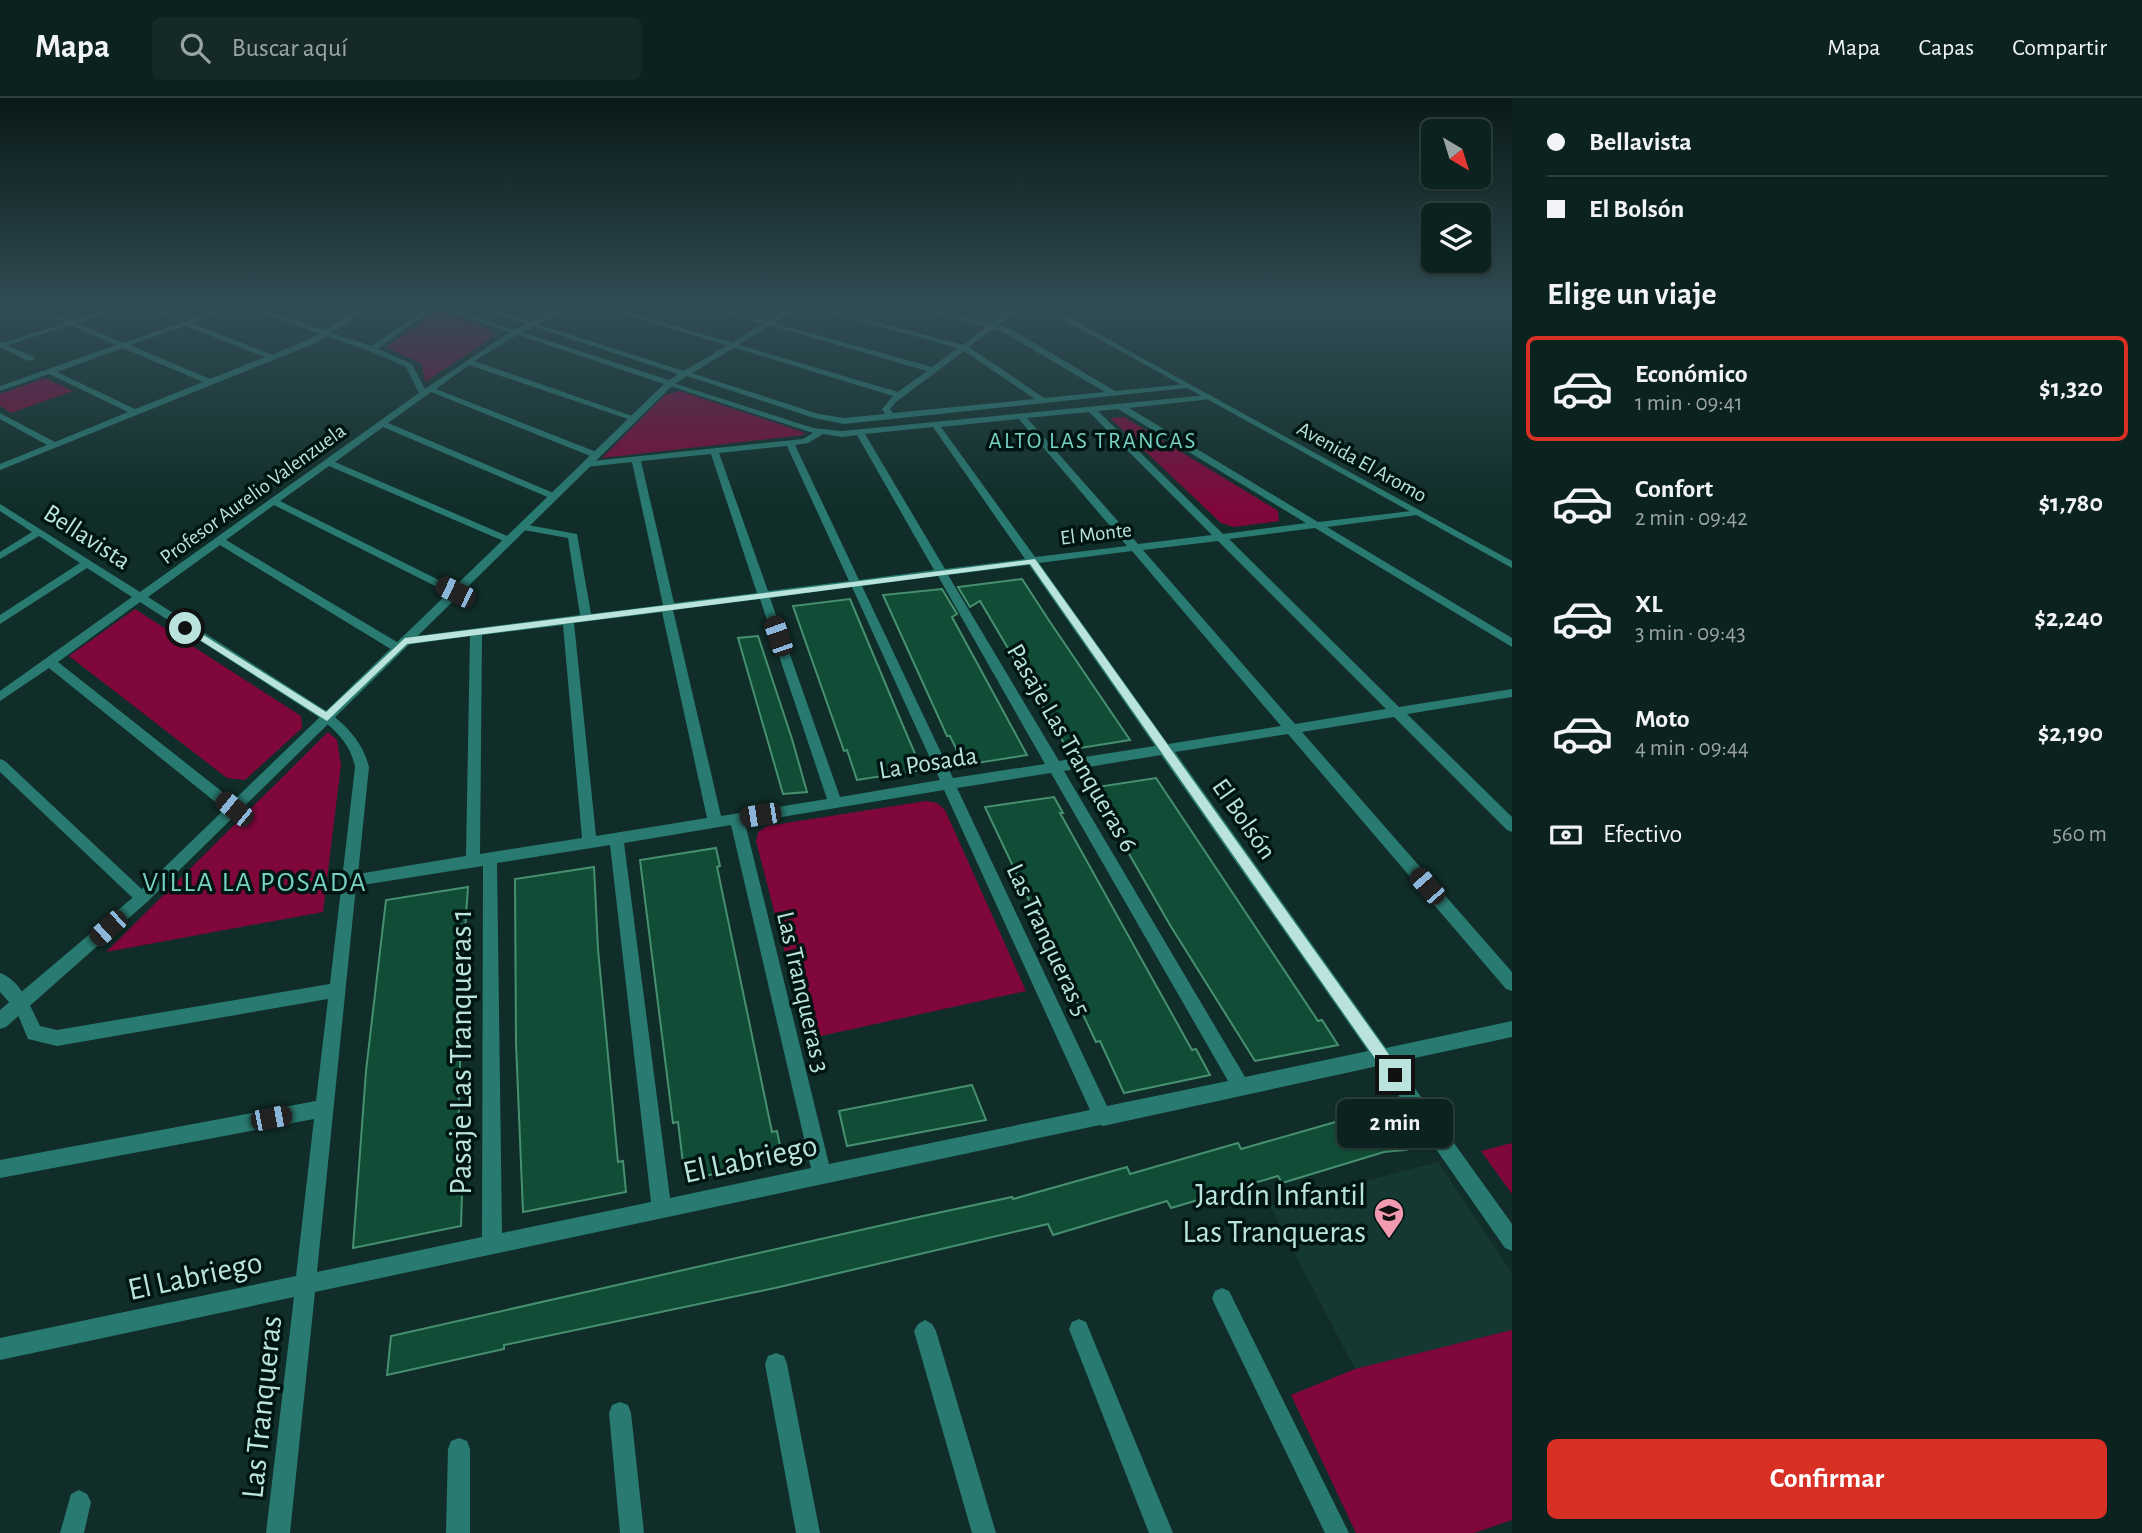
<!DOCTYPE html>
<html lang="es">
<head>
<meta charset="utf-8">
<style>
  :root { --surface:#0c221f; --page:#152a28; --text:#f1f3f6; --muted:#9aa4a4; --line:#2c3f3d; --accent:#d93025 }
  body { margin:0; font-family:"Alegreya Sans",sans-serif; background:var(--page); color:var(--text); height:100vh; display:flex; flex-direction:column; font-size:26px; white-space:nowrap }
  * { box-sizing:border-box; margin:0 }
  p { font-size:23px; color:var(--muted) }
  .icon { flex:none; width:38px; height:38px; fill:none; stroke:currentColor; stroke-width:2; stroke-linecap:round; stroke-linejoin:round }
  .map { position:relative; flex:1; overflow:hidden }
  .drawer { display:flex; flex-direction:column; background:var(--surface); width:630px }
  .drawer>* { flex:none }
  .hud { display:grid; align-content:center; height:154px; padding:0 35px; background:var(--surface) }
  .needle { width:46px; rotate:142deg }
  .buttons { position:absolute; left:1421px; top:21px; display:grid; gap:14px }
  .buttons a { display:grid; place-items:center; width:70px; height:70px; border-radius:10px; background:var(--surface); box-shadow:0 2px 5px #0004,0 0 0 2px var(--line); font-size:35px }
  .end { position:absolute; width:32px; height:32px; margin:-16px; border:9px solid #b9e3dc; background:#111; box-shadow:0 0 0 4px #111 }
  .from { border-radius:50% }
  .bubble { position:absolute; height:49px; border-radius:10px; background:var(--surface); box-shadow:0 2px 5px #0004,0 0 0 2px var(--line); font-size:23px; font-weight:600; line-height:49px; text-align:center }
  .car { position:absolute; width:21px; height:42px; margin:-21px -10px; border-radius:9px; box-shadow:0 0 5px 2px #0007; background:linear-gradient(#222 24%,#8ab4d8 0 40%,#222 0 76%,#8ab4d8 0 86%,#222 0) }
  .hud b { display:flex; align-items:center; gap:24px; height:66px; font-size:26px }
  .hud b+b { border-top:2px solid var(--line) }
  .hud i { width:18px; height:18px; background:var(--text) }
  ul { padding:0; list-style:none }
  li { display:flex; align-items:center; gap:21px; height:105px; margin:0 14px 10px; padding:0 21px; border:4px solid transparent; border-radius:10px }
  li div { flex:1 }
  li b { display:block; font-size:26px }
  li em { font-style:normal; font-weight:600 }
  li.on { border-color:var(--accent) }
  li>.icon { width:63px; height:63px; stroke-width:1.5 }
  h2 { padding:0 35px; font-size:32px; line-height:84px }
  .pay { display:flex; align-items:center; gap:18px; height:77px; padding:0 35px; font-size:26px }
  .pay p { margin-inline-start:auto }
  .primary-button { display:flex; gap:14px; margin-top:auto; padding:14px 35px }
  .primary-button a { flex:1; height:80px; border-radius:10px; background:var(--accent); color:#fff; font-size:28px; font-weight:600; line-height:80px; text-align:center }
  header { display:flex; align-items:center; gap:42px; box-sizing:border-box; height:98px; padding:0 35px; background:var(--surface); border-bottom:2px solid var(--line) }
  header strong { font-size:33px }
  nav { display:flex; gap:38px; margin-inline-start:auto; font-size:24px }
  .search { width:490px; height:63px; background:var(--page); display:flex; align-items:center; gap:18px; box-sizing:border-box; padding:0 24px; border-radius:10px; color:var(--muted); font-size:26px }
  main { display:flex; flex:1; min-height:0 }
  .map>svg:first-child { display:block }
  .built { fill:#163833 }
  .green { fill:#7f073c }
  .building { fill:#114d36; stroke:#469070; stroke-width:2 }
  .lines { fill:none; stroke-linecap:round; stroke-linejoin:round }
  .minor { fill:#297b71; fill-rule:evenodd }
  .tertiary { fill:#297b71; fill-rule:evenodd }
  .route { fill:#b9e3dc }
  .labels { text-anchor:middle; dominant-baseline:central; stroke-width:7; stroke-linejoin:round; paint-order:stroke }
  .far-street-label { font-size:21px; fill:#b9e3dc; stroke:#001511 }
  .far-neighbourhood-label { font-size:23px; letter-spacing:2px; fill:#77d1c4; stroke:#001511 }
  .street-label { font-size:26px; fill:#b9e3dc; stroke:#001511 }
  .neighbourhood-label { font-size:28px; letter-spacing:2px; fill:#77d1c4; stroke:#001511 }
  .near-street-label { font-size:32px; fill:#b9e3dc; stroke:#001511 }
  .near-poi-label { font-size:32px; fill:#b9e3dc; stroke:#001511; text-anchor:end }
</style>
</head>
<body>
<header>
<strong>Mapa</strong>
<div class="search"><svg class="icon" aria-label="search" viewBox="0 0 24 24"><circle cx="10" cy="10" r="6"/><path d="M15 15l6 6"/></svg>Buscar aquí</div>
<nav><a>Mapa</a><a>Capas</a><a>Compartir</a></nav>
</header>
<main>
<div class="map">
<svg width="1512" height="1435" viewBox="0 0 1512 1435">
  <rect width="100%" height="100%" fill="#102d29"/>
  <path class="built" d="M1438,1064L1512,1175V1232L1355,1271L1270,1108Z"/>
  <g class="green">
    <path d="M439,212L493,233L491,240L425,284L422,266L386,249Z"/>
    <path d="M45,280L73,293L11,315L0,308V296Z"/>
    <path d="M680,293L803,334L804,337L602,360L665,297Z"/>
    <path d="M1124,319L1278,413L1279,423L1234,429L1221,425L1110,320Z"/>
    <path d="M135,511L301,618L302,630L245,682L227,680L69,558Z"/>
    <path d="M328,634L337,642L341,667L323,814L106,854Z"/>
    <path d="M926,703L937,705L945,712L1026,893L807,941L756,743L758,734L767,728Z"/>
    <path d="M1512,1045V1096L1481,1053Z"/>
    <path d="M1512,1232V1422L1474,1435H1356L1291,1297L1355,1271Z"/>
  </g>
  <g class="building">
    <path d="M1022,481L1050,524L1130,642L1068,652L980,503L970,509L958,489Z"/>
    <path d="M942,491L957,516L952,519L1027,657L964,667L950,638H947L883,497Z"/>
    <path d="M850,501L901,623L922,672L857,682L847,652L844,653L793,508Z"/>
    <path d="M758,538L792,641L807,694L783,696L738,540Z"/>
    <path d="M1156,680L1318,923L1322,922L1338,947L1255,963L1170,827L1091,690Z"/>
    <path d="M1054,699L1063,715H1060L1192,952L1196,951L1210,977L1124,995L1100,943L1096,944L985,709Z"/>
    <path d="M716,750L720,768L717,769L772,1034L777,1033L783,1062L685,1082L678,1024L673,1025L640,762Z"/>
    <path d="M594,769L598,851L618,1064L623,1063L626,1094L523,1114L516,945L515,781Z"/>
    <path d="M468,789L462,875L457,1097L462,1096L461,1128L353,1150L366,973L386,802Z"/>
    <path d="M972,987L986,1022L847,1048L839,1013Z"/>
    <path d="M1346,1021L1350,1028L1386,1021L1406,1052L1384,1054L1282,1085L1278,1078L1171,1110L1167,1103L1053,1137L1048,1126L775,1190L504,1247V1251L387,1277L391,1238L914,1120L1012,1099L1013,1101L1127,1069L1130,1076L1238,1045L1241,1051Z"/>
  </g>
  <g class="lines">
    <g class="minor">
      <path d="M32,210H40L123,245L223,210H231L192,225L272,257L320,236L247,210H256L325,232L361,210H368L331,235L372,248L427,210H434L378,251L412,266L425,291L513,232L562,210H570L519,236L474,263L638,320L631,322L469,267L436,291L599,355V359H593L431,294L388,325L556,396V400H550L383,329L335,364L512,440V444L508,445L329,368L280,403L459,492V496H451L274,407L226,442L402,547V553H394L220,447L148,499L331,616C350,631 363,646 369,669L358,776L466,758L470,538L405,547L399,543L401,540L580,517L568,440L518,431L517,429L522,426L577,436L591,516L663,507L632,364L586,369L583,368V364L803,341L813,335L667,287V283L813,330L842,333L1208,297H1211V301L1129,310L1318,424L1420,412V416L1417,417L1327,429L1512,540V549L1315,430L1229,441L1399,609L1512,591V599L1407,616L1512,719V734L1507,732L1394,619L1302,634L1512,874V893L1506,891L1288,636L1175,654L1386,950L1512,923V939L1396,964L1512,1126V1153L1505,1150L1378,968L1103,1028L1100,1027L315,1194L290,1435H266L294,1199L0,1262V1240L296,1178L314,1021L0,1080V1062L316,1003L328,901L57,948L28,941L16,912L0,894V875C21,882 31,910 40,928L57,932L330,886L355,669C351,648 339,636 323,622L140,504L58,564L239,707L241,711L239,715H229L49,570L0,603V593L132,499L87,470L0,526V517L80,465L39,438L0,461V454L32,434L0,413V406L140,494L419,295L406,269L370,253L326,238L318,244L0,372V366L47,347L0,321V315L55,344L128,314L49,276L0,293V288L116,247ZM185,228L265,259L210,281L130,247ZM123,250L203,284L135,311L57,274ZM1118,311L1306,425L1223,436L1098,313ZM1089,314L1212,437L1138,446L1027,320ZM1019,321L1127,448L1035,459L941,329ZM933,329L1025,461L945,471L865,336ZM823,336L842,339L857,337L934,472L859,482L795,347L808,345ZM787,348L849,483L768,493L719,355ZM711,356L757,495L674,505L641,363ZM1218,443L1386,611L1295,626L1143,452ZM1132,453L1281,628L1168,646L1039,465ZM1029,467L1155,648L1059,663L948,477ZM938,478L1045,666L953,680L862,488ZM852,489L940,682L840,699L770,500ZM760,501L827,701L721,718L673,512ZM662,514L707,720L596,738L574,525ZM563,527L582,740L480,756L482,537ZM1161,657L1368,953L1245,979L1064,673ZM1051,675L1228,983L1107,1008L957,690ZM944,692L1090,1012L829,1066L745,725ZM731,727L811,1070L670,1100L624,745ZM610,747L651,1104L502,1135L497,765ZM483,768L482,1139L317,1174L356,788Z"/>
      <path d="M148,210H157L170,215L166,217Z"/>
      <path d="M604,210H614L898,294L927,273L710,210H720L932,269L958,250L812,210H822L963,247L986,229L917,210H926L990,226L1013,210H1020L997,228L1011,231L1115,293L1187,286L1191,288L1187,290L844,326L814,320L678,275L685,273L819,316L844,320L885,316L882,311L893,298ZM993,231L1005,235L1105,294L1044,300L969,249ZM964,253L1035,301L893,315L890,311L896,304Z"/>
      <path d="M0,244L34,259L35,261L28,263L0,249Z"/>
      <path d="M0,661L5,663L147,796L150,800L147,804L142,806L137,804L0,674Z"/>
      <path d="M1222,1190L1229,1193L1349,1435H1325L1215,1207L1212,1200L1215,1193Z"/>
      <path d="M1079,1221L1086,1224L1173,1435H1149L1069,1231L1072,1224Z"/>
      <path d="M925,1222L932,1226L936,1233L996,1435H972L914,1233L918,1226Z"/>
      <path d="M776,1255L784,1258L787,1266L820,1435H796L765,1266L768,1258Z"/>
      <path d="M620,1304L628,1307L631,1315L644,1435H620L609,1315L612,1307Z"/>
      <path d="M459,1340L467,1343L470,1351V1435H446L448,1351L451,1343Z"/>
      <path d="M79,1392L87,1396L91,1404L84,1435H60L71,1396Z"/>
    </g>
    <g class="tertiary">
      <path d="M111,210H121L0,250V246Z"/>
      <path d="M438,210H447L669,282L678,276L477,210H487L684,273L790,210H798L673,287L147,804L6,929L0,931V912L137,796L664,286Z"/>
      <path d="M1043,210H1051L1512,463V470Z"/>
    </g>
  </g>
  <linearGradient id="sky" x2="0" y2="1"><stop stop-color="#091917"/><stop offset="0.51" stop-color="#314c54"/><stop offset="1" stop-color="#314c54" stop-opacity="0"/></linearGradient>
  <rect width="1512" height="410" fill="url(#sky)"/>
  <path class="route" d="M1035,461L1400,972V982H1390L1030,466L407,546L327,623L181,530L189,528L326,614L405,540Z"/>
  <defs>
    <g id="school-pin" transform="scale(1.575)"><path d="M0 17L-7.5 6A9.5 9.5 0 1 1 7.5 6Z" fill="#f29ab0" stroke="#001511"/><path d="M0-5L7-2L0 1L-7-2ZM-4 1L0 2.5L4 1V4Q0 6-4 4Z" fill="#111"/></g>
  </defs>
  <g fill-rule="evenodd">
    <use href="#school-pin" x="1389" y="1115"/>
  </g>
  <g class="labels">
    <g class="far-street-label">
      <text transform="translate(1362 364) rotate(29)">Avenida El Aromo</text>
      <text transform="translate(253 396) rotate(-36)">Profesor Aurelio Valenzuela</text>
      <text transform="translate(1096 436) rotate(-7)">El Monte</text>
    </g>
    <g class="far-neighbourhood-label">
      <text x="1093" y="343">ALTO LAS TRANCAS</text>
    </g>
    <g class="street-label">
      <text transform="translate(87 439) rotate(33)">Bellavista</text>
      <text transform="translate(1072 650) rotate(60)">Pasaje Las Tranqueras 6</text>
      <text transform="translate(928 665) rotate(-9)">La Posada</text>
      <text transform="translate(1244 721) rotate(55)">El Bolsón</text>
      <text transform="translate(1048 842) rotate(65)">Las Tranqueras 5</text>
      <text transform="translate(803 894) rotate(77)">Las Tranqueras 3</text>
    </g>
    <g class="neighbourhood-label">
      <text x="255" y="785">VILLA LA POSADA</text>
    </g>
    <g class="near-street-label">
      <text transform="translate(461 954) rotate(-90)">Pasaje Las Tranqueras 1</text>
      <text transform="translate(750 1061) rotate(-12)">El Labriego</text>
      <text transform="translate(195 1178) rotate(-12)">El Labriego</text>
      <text transform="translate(262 1309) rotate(-84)">Las Tranqueras</text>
    </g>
    <g class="near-poi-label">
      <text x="1366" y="1097">Jardín Infantil<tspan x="1366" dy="37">Las Tranqueras</tspan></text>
    </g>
  </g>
</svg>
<div class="buttons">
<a><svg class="needle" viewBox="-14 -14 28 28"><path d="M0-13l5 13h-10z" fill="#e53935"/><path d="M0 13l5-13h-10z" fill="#9aa4a4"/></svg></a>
<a><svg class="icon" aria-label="layers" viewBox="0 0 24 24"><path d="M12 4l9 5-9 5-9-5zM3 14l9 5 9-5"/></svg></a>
</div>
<i class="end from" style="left:185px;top:530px"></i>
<i class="end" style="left:1395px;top:977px"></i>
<div class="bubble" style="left:1337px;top:1001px;width:116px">2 min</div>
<i class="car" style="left:455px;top:494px;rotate:296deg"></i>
<i class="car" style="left:778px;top:538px;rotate:341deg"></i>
<i class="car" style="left:234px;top:711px;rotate:309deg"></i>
<i class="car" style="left:760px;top:717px;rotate:261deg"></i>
<i class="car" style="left:1427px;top:788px;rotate:319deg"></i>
<i class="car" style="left:108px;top:830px;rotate:228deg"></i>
<i class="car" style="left:271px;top:1020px;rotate:79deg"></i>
</div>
<section class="drawer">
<div class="hud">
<b><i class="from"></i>Bellavista</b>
<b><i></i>El Bolsón</b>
</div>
<h2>Elige un viaje</h2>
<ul>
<li class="on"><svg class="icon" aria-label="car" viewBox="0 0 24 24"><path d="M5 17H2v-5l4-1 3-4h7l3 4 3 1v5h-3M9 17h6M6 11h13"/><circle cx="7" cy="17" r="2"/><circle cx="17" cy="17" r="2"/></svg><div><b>Económico</b><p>1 min · 09:41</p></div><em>$1,320</em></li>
<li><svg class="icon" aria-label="car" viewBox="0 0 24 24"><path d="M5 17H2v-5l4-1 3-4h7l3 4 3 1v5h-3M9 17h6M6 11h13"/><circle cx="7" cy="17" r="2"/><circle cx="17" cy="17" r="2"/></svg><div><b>Confort</b><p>2 min · 09:42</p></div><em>$1,780</em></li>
<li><svg class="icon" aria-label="car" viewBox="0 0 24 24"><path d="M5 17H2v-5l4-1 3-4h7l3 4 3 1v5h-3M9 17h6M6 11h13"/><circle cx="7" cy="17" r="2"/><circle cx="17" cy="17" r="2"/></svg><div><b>XL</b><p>3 min · 09:43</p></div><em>$2,240</em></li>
<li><svg class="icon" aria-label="car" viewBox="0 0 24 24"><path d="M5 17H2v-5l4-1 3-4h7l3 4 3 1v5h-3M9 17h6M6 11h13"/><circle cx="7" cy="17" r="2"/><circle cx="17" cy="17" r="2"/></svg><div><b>Moto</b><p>4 min · 09:44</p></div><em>$2,190</em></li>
</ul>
<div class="pay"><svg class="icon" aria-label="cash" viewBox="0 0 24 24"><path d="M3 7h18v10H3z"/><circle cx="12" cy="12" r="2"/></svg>Efectivo<p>560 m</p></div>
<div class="primary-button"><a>Confirmar</a></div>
</section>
</main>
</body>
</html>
